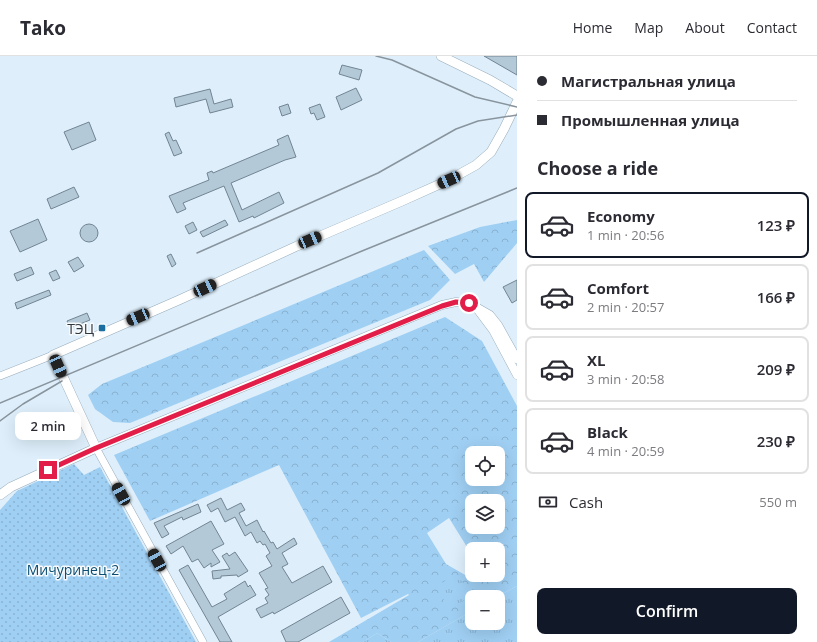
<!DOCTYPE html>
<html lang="en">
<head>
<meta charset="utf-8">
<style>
  :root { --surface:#fff; --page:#f7f7f7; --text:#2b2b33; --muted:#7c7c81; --line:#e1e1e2; --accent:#111827 }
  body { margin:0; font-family:"Open Sans",sans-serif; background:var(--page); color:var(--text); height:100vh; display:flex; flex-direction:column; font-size:15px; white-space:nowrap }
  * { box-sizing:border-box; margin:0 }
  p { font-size:13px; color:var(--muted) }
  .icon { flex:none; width:22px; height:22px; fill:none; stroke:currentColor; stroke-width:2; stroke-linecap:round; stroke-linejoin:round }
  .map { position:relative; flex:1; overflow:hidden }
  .details { display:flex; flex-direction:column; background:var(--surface); width:300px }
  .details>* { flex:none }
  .guide { display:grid; align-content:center; height:88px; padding:0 20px; background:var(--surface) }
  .controls { position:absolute; left:465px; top:390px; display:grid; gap:8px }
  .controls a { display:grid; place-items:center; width:40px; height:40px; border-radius:8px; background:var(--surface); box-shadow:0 4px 16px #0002; font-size:20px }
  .end { position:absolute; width:18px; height:18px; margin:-9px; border:5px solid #e11d48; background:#fff; box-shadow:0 0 0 2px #fff }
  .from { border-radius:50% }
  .bubble { position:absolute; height:28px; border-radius:8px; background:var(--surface); box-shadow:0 4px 16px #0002; font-size:13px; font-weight:600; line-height:28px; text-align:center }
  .car { position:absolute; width:12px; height:24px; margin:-12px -6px; border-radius:5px; box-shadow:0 0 3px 1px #0007; background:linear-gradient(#222 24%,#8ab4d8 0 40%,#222 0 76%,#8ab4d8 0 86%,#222 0) }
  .guide b { display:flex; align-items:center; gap:14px; height:38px; font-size:15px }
  .guide b+b { border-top:1px solid var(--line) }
  .guide i { width:10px; height:10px; background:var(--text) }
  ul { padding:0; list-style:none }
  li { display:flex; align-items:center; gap:12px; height:66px; margin:0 8px 6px; padding:0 12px; border:2px solid var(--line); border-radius:8px }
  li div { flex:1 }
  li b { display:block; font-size:15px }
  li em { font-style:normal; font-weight:600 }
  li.active { border-color:var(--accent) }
  li>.icon { width:36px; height:36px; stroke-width:1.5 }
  h2 { padding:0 20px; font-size:18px; line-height:48px }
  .pay { display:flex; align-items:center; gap:10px; height:44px; padding:0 20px; font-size:15px }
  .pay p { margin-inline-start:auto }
  .action { display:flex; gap:8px; margin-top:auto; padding:8px 20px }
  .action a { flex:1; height:46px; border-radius:8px; background:var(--accent); color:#fff; font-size:16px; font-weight:600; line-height:46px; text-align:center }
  header { display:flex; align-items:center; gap:24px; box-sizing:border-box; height:56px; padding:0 20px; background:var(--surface); border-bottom:1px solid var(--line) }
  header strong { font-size:19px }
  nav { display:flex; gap:22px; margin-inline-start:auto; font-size:14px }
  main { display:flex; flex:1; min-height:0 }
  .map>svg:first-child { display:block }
  .grass { fill:url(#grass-dots) }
  .forest { fill:url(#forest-crowns); fill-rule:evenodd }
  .park { fill:url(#park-tufts) }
  .building { fill:#b4c9d8; stroke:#718492 }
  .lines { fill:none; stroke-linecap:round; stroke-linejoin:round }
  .minor-casing { stroke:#98acbb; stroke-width:8 }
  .tertiary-casing { stroke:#98acbb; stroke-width:9 }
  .secondary-casing { stroke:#98acbb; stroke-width:10 }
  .minor { stroke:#fff; stroke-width:7 }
  .tertiary { stroke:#fff; stroke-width:8 }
  .secondary { stroke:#fff; stroke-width:9 }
  .rail { stroke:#88949e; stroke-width:1.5 }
  .route { stroke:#e11d48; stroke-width:5 }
  .poi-dot { fill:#1b6e9f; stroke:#f6fafd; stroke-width:1.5 }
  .labels { text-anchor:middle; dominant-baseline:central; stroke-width:3; stroke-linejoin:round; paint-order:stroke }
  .poi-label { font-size:14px; fill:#30383f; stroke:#f6fafd; text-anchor:end }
  .park-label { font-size:14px; fill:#0c4d72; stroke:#f6fafd }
</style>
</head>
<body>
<header>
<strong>Tako</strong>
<nav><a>Home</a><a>Map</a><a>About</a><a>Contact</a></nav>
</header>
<main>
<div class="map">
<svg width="517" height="586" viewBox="0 0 517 586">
  <defs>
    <pattern id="grass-dots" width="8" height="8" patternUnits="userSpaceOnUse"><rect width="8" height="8" fill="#9fcff3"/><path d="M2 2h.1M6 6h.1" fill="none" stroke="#89b2d1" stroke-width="1.8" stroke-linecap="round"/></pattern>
    <pattern id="forest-crowns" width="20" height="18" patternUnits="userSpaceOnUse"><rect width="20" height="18" fill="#9fcff3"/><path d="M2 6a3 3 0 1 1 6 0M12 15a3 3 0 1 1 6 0" fill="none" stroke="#89b2d1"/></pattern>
    <pattern id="park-tufts" width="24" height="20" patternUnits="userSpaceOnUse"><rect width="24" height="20" fill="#9fcff3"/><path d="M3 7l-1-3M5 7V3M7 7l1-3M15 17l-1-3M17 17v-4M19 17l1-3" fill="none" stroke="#89b2d1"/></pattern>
  </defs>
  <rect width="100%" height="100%" fill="#deeffb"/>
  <path class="grass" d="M74,408L84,419L100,411L196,586H0V454L17,435Z"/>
  <g class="forest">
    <path d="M517,164V187L484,226L474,208L455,218L428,190L480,171Z"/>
    <path d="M424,194L450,224L430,244L130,367L113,366L95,353L88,339L102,328Z"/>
    <path d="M445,261L482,285L517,350V530L497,541H472V555L418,586H391L377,577L363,586H329L409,539L408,538L361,562L279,409L150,465L114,399ZM472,397H498V423H472ZM472,445H498V471H472ZM449,462L472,499V493H498V519H484L474,524L446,508L427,477Z"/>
  </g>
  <g class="park">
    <path d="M454,520L479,536L449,553L436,530Z"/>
    <path d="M517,530V586H418L472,555V567H498L497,541Z"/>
    <path d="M377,577L391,586H363Z"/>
  </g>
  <g class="building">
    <path d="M484,0H517V19Z"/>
    <path d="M342,9L362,14L359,24L339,18Z"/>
    <path d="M356,32L362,44L341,54L336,41Z"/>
    <path d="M210,33L214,48L231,43L233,51L210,57L206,43L176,51L174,42Z"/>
    <path d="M288,48L291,57L282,60L279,51Z"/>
    <path d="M320,48L325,61L317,64L314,57L311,58L309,52Z"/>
    <path d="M89,66L96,84L72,94L64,76Z"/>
    <path d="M169,76L173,85L176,84L182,97L174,100L165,78Z"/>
    <path d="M288,79L296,101L285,104L231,127L242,154L279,136L284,147L254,162L253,160L239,166L224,130L183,147L186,153L177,157L169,140L209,124L207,117L212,115L213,117L279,89L277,84Z"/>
    <path d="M74,131L79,141L51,153L47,143Z"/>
    <path d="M38,163L47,184L20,196L10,175Z"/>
    <path d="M225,164L228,169L203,181L200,176Z"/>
    <path d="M193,166L197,174L189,178L185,170Z"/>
    <circle cx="89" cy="177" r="9"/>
    <path d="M171,198L176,208L172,211L167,200Z"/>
    <path d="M78,201L84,210L74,216L68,206Z"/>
    <path d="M31,211L34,218L17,225L14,218Z"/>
    <path d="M56,214L60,222L53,225L49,217Z"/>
    <path d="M517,224V244L512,247L503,231Z"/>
    <path d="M49,234L51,239L17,253L15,247Z"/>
    <path d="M87,257L90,264L70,272L67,265Z"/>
    <path d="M221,442L227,454L241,447L245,454L239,457L246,470L257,464L263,476L264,475L271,487L273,486L277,493L294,482L297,488L282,497L288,508L282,511L292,527L323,510L332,526L274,558L273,556L261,562L256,553L268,547L265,542L269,539L265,533L268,532L259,517L272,510L266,500L270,497L265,488L263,489L260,485L257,487L251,476L245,480L235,461L225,466L218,452L211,456L207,449Z"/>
    <path d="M198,448L201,456L183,464L182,461L164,470L169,478L162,482L154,467Z"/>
    <path d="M211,465L224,488L212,494L220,506L211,511V507L204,512L198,503L192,506L183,490L171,498L166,490Z"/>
    <path d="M235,496L248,515L238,521L237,519L221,520V522L213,523L212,515L230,513L222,500L227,497L229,500Z"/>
    <path d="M188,509L212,551L227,543L224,538L245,525L248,531L250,529L256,539L218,561L232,586H220L179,514Z"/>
    <path d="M341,541L350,557L298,586H286L281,575Z"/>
  </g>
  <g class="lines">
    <g class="minor-casing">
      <g id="minor">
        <path d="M0,320L53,299"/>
        <path d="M96,392L203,586"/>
      </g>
    </g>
    <g class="tertiary-casing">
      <g id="tertiary">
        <path d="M478,254L493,274L517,319"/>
        <path d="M96,392L442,249L456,246L469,247L490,259L498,269L517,303"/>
      </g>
    </g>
    <g class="secondary-casing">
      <g id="secondary">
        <path d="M441,0L490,24L517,40"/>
        <path d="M0,439L11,431L96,392L53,299L179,244L297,190L402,145L449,124L476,109L491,96L504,73L517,46"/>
      </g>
    </g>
    <use href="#minor" class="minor"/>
    <use href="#tertiary" class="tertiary"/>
    <use href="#secondary" class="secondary"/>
    <g class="rail">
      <path d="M376,0L392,4L475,41L517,51"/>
      <path d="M197,197L378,117L456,73L478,65L517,59"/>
      <path d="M0,347L362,195L517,132"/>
      <path d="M0,365L23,348L62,325"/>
    </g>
  </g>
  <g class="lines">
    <path class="route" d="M48,414L96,392L442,250L456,246L469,247"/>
  </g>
  <rect class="poi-dot" x="98" y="268" width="8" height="8" rx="2"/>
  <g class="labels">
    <g class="poi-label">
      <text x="94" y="272">ТЭЦ</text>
    </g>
    <g class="park-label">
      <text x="73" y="513">Мичуринец-2</text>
    </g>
  </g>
</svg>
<div class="controls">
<a><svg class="icon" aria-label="locate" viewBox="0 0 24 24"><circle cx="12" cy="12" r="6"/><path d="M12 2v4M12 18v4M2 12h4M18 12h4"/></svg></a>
<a><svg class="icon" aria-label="layers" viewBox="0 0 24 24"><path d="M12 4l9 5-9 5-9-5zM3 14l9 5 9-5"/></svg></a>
<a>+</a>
<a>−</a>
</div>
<i class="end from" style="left:469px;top:247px"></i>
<i class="end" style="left:48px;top:414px"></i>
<div class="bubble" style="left:15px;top:356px;width:66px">2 min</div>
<i class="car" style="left:449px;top:124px;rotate:246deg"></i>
<i class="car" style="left:310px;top:184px;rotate:67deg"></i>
<i class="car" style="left:205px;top:232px;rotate:65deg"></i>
<i class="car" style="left:138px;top:261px;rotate:247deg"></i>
<i class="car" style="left:58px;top:310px;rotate:156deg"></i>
<i class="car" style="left:121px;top:438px;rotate:331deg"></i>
<i class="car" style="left:157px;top:504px;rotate:331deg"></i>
</div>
<section class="details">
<div class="guide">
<b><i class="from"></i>Магистральная улица</b>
<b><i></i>Промышленная улица</b>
</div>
<h2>Choose a ride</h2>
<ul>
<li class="active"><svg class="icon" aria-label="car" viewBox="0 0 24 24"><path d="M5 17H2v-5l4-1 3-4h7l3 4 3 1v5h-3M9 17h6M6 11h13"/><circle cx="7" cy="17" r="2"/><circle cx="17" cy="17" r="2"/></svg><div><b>Economy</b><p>1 min · 20:56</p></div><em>123 ₽</em></li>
<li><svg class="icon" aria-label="car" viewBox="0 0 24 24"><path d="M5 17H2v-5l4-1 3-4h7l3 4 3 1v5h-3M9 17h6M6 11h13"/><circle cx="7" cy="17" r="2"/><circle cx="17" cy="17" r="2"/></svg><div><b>Comfort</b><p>2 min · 20:57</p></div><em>166 ₽</em></li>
<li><svg class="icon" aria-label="car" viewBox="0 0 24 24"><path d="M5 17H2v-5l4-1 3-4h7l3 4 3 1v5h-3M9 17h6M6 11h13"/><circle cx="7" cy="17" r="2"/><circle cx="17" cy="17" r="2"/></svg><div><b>XL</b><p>3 min · 20:58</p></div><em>209 ₽</em></li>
<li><svg class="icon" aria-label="car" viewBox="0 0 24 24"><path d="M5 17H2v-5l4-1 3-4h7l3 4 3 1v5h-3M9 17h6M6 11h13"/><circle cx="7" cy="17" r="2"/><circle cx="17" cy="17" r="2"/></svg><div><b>Black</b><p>4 min · 20:59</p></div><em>230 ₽</em></li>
</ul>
<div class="pay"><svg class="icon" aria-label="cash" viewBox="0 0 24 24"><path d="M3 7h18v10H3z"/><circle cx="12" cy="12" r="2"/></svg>Cash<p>550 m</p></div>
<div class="action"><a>Confirm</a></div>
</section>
</main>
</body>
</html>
